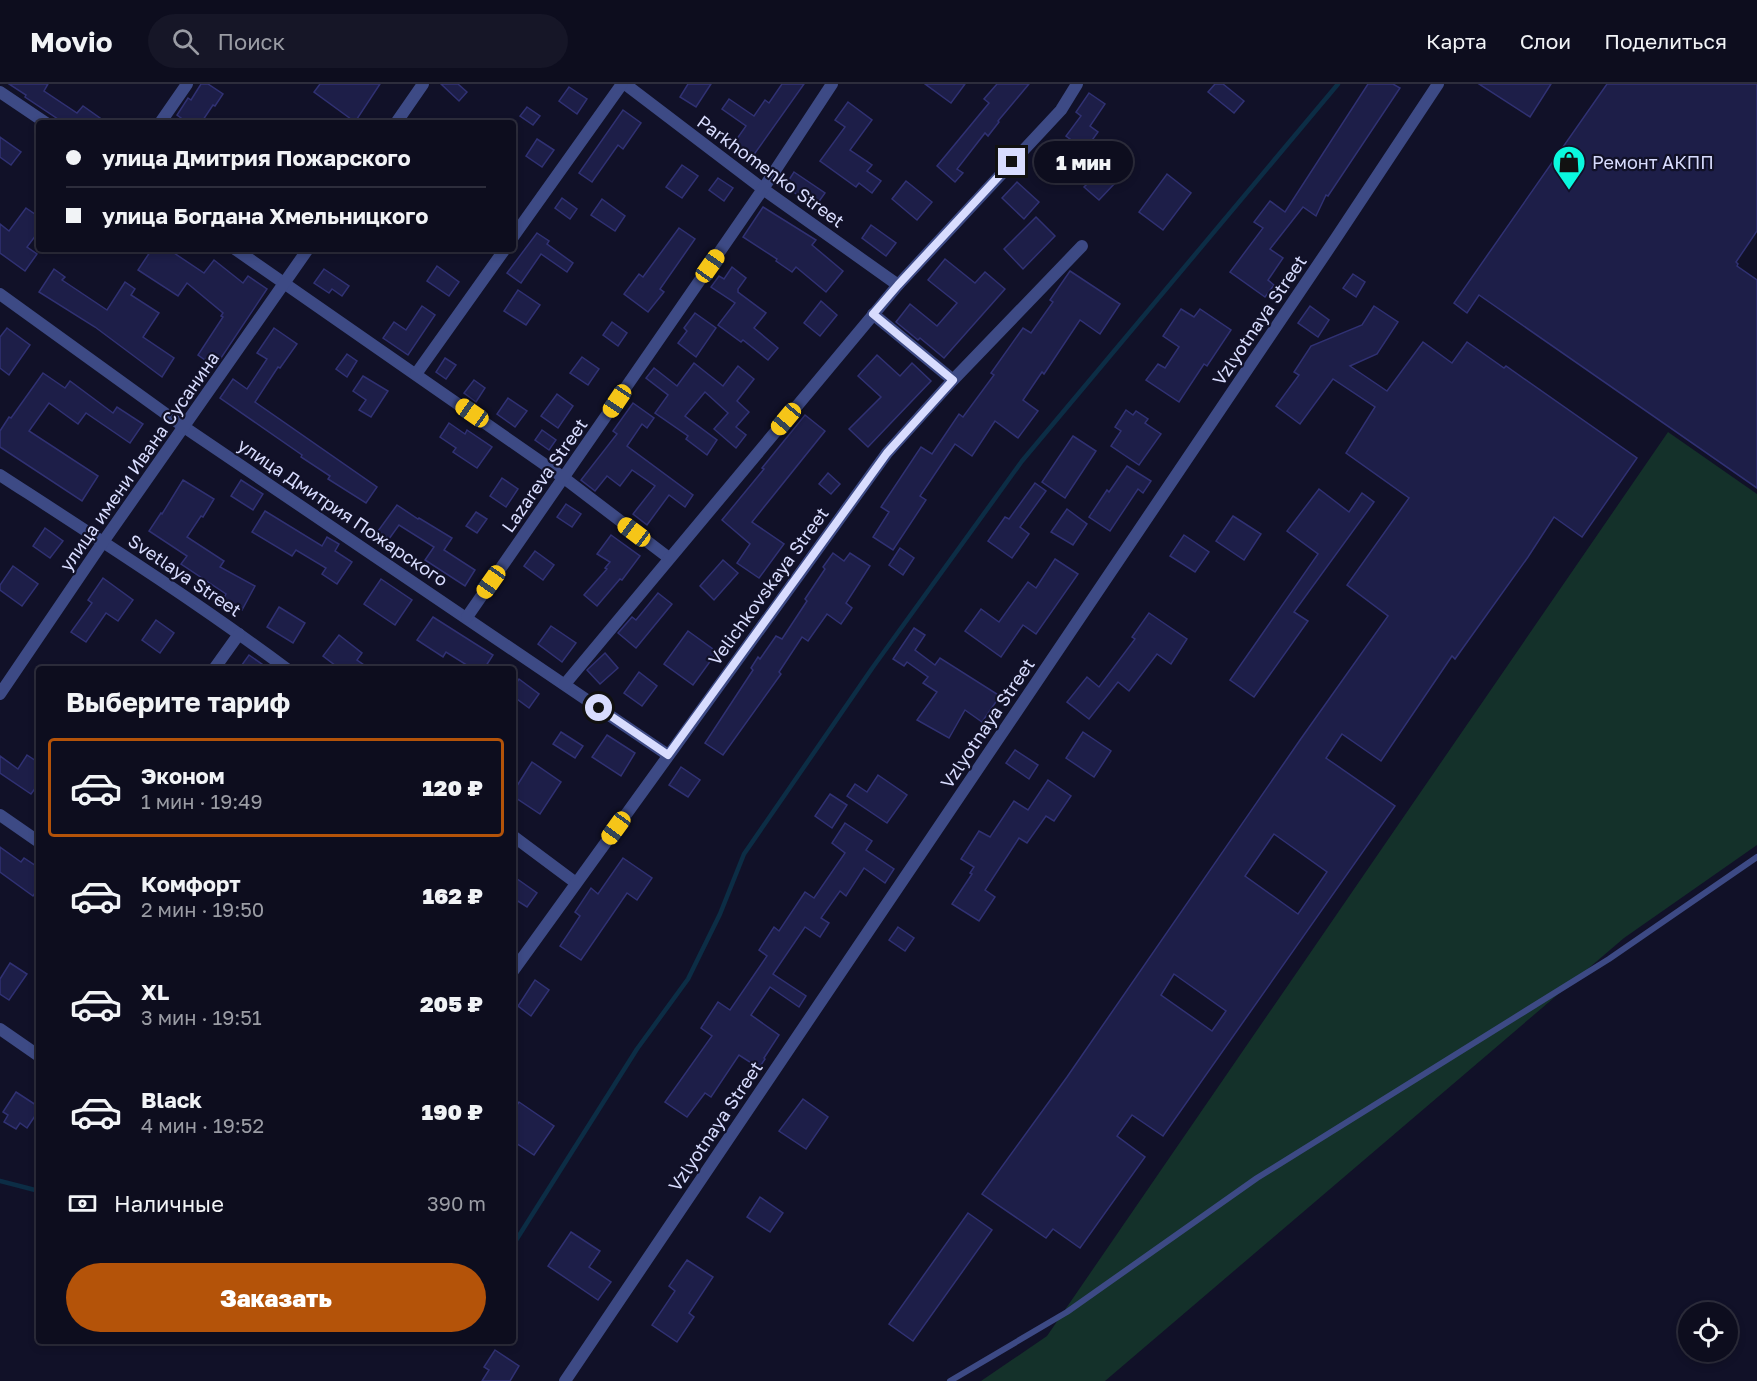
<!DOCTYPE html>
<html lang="ru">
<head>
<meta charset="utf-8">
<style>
  :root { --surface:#0d0d1e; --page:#161627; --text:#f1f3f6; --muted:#9a9ca4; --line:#2d2d3c; --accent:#b45309 }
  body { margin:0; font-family:"Golos Text",sans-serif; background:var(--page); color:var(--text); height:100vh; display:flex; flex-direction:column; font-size:22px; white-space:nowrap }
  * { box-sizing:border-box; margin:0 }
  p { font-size:20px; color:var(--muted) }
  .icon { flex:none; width:33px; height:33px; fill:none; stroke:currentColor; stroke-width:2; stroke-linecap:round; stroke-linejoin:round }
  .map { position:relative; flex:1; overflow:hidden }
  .details { position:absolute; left:36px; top:582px; width:480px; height:678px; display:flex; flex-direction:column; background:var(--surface); border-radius:6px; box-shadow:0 3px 9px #0003,0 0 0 2px var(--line) }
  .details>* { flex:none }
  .hud { position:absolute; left:36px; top:36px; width:480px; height:132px; border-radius:6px; box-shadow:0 3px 9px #0003,0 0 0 2px var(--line); display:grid; align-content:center; height:132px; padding:0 30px; background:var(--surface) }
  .controls { position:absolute; left:1678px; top:1218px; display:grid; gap:12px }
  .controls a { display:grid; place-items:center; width:60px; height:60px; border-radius:50%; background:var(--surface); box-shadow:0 3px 9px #0003,0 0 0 2px var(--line); font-size:30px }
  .end { position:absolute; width:27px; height:27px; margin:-14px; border:8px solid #d8dcfe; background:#111; box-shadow:0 0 0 3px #111 }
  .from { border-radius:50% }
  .bubble { position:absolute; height:42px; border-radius:21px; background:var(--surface); box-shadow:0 3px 9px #0003,0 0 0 2px var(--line); font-size:20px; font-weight:800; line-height:42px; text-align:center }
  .car { position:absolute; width:18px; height:36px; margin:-18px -9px; border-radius:8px; box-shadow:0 0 4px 2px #0007; background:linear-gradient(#f5c518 24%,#345 0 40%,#f5c518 0 76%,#345 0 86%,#f5c518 0) }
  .hud b { display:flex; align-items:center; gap:21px; height:57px; font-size:22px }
  .hud b+b { border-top:2px solid var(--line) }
  .hud i { width:15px; height:15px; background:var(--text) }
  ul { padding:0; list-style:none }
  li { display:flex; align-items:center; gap:18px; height:99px; margin:0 12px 9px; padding:0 18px; border:3px solid transparent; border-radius:6px }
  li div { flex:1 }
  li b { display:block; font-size:22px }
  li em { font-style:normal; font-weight:800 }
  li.active { border-color:var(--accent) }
  li>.icon { width:54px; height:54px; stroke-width:1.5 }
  h2 { padding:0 30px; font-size:27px; line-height:72px }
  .pay { display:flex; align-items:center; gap:15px; height:66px; padding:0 30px; font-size:22px }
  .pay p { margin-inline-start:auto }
  .cta { display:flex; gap:12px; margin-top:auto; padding:12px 30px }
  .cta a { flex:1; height:69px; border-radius:36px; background:var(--accent); color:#fff; font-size:24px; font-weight:800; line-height:69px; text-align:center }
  header { display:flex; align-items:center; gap:36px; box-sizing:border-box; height:84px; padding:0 30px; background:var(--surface); border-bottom:2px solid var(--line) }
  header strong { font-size:28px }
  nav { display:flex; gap:33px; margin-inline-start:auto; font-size:21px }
  .search { width:420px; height:54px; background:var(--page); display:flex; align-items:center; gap:15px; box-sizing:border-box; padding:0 21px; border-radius:33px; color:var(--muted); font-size:22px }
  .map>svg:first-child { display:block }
  .green { fill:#14312a }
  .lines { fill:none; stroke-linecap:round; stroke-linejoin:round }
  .stream { stroke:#0c2d45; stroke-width:4.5 }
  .building { fill:#1d1e48; stroke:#303173; stroke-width:1.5; fill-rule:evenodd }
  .service { stroke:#3d4a85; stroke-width:6 }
  .minor { stroke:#3d4a85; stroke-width:12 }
  .route { stroke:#d8dcfe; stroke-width:8 }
  .labels { text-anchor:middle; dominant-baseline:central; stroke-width:4.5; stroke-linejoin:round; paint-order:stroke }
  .poi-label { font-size:18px; fill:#d8dcfe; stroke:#111128; text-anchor:start }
  .street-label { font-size:18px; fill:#d8dcfe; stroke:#111128 }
</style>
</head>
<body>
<header>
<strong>Movio</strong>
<div class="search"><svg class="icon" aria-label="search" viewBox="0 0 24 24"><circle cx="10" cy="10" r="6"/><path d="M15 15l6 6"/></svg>Поиск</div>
<nav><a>Карта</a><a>Слои</a><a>Поделиться</a></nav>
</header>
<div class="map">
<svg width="1757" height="1297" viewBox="0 0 1757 1297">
  <rect width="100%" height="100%" fill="#111128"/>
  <path class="green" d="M1668,348L1757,410V761L1624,854L1105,1297H981L1047,1252Z"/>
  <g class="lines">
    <g class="stream">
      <path d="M0,1097L39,1107"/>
      <path d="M513,1161L637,965L688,895L720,830L744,770L873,583L1022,377L1338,0"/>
    </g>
  </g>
  <g class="building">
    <path d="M9,0H48L44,7L77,29L83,22L107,39H64L25,13L26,11Z"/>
    <path d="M201,0H208L223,10L215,22L213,21L201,39H188L177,31L188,14L191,16Z"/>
    <path d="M320,0H380L355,38L314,8Z"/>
    <path d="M441,0H458L467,8L459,17Z"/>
    <path d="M688,0H711L696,23L680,13Z"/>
    <path d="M782,0H804L753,72L734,59L746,42L722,25L729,15L754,32L765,16L769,19Z"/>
    <path d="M925,0H965L951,19Z"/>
    <path d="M997,0H1029L998,37L999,38L988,52L985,49L957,85L963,89L955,98L937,82L989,19L984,15Z"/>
    <path d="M1215,0H1223L1244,17L1234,29L1208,8Z"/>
    <path d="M1368,0H1393L1400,4L1328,112L1326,111L1316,132L1303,123L1270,165L1283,174L1268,196L1274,201L1265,213L1230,188L1263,144L1254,138L1270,117L1285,128Z"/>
    <path d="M1479,0H1551L1530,33Z"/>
    <path d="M1607,0H1757V147L1736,178L1738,180L1737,182L1757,196V404L1479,211L1467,229L1454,219Z"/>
    <path d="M569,3L587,15L577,30L559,17Z"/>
    <path d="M1089,9L1105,20L1090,42L1098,48L1085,66L1066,52L1081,32L1076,28Z"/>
    <path d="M848,18L872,36L850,66L872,81L867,87L881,97L872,109L859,99L856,103L820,77L845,43L835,36Z"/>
    <path d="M527,23L540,32L533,41L520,32Z"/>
    <path d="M623,26L641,39L623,65L618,61L592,98L579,89Z"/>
    <path d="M0,53L21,68L11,81L0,73Z"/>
    <path d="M537,55L554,66L542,83L526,72Z"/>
    <path d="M682,81L698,92L682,114L666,103Z"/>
    <path d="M1103,85L1116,98L1099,116L1084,103Z"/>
    <path d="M794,88L825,109L815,123L785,102Z"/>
    <path d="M1167,90L1191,109L1163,146L1139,128Z"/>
    <path d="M718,94L733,104L724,117L709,106Z"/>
    <path d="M906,97L932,118L917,136L892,115Z"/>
    <path d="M1017,98L1039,118L1024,135L1002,114Z"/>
    <path d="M562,114L577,125L570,135L555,124Z"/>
    <path d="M602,115L625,132L615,147L591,131Z"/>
    <path d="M763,123L816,156L812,161L843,187L826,208L796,183L792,188L776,177L777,175L743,153Z"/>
    <path d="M26,124L39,133V147L27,163L37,170L25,187L0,169V140L9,147Z"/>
    <path d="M1036,133L1055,152L1023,185L1004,165Z"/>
    <path d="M871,141L896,159L886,172L862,154Z"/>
    <path d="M679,144L695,155L660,205L664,208L648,228L624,210L639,190L643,193Z"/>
    <path d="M537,149L549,157L547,160L573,179L567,188L541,170L521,199L507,189Z"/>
    <path d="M152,165H168L204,189L214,176L243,199L248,192L267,205L215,283L198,271L223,233L221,232L223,229L187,199L178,212L138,186Z"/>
    <path d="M945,175L975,199L985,188L1005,205L944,274L920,254L918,256L896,238L910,220L937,242L957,219L928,196Z"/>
    <path d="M437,182L459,198L449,212L427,197Z"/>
    <path d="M732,183L746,194L738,205V208L766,229L754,244L778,264L768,276L743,256L741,258L718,241L735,219L711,203L719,192L724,195Z"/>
    <path d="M54,185L65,193L62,196L107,226L125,198L135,205L131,211L159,229L143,253L174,274L162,293L95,243L39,208Z"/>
    <path d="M324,185L349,202L342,212L332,205L329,209L314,199Z"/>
    <path d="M1070,187L1120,220L1100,250L1080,236L1044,290L1042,288L1023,316L1038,327L1018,354L995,337L972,372L955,360L920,412L926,416L893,466L873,453L889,428L881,423L921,363L932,370L959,330L963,333L994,291L991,289L1023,244L1031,249L1053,218L1050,216Z"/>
    <path d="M1353,190L1365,198L1356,213L1343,204Z"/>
    <path d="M518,206L540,221L526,241L504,227Z"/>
    <path d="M821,217L837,231L820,252L804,239Z"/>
    <path d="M422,222L435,231L408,271L383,254L394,238L406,246Z"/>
    <path d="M1310,222L1329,236L1318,253L1298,239Z"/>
    <path d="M1374,222L1398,238L1377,270L1350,282L1387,307L1423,258L1452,279L1467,258L1504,284L1506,282L1637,374L1582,453L1554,433L1528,473L1455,575L1452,572L1381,677L1342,650L1326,674L1395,722L1163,1052L1132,1031L1117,1052L1145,1073L1080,1164L1053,1145L1046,1154L982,1110L1067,993L1300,656L1388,532L1347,501L1409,414L1346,369L1375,323L1333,295L1300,340L1276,322L1299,291L1294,288L1311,262L1362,241ZM1274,750L1327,788L1298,830L1245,792ZM1174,890L1226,927L1212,947L1161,911Z"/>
    <path d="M1181,225L1194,233L1200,225L1231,246L1207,282L1204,280L1179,318L1146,296L1158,280L1165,284L1179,263L1163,252Z"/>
    <path d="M695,229L716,244L696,273L678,259L687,247L684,244Z"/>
    <path d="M612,238L627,249L618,262L603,251Z"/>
    <path d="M7,244L30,261L9,291L0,284V253Z"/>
    <path d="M274,244L297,260L280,284L278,283L255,318L377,403L366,419L328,395L330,392L301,373L302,371L220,314L233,295L247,305L267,275L257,269Z"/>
    <path d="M347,270L357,277L347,293L336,285Z"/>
    <path d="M877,271L900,292L912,279L931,297L868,363L849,345L881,313L858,292Z"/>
    <path d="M582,273L599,285L588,301L570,289Z"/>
    <path d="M445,274L456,281L446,295L436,288Z"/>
    <path d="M694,279L723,302L738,282L754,295L737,317L749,328L736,343L746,351L736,364L714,345L728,329L705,308L685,332L717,356L707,371L686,355L688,352L655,329L668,311L646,294L654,284L677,302Z"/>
    <path d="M43,289L65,304L70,297L113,329L117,323L143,340L130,359L86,329L78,340L49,319L29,347L98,392L82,417L0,363V347L9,333L11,334Z"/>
    <path d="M363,292L388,307L371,333L359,326L366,316L353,307Z"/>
    <path d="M474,296L485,304L476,318L464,309Z"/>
    <path d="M557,310L573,322L558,344L541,332Z"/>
    <path d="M508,314L527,327L515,343L497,330Z"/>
    <path d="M633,319L654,334L647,344L642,340L627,362L693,411L685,423L669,411L647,441L633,430L655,402L632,386L620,402L607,392L595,407L581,396L617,350L613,347Z"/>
    <path d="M1126,326L1133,331L1136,327L1148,335L1145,339L1161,350L1139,381L1111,362L1121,347L1115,343Z"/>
    <path d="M805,331L825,347L752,438L784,460L759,494L737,479L750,460L722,436L764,385L762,384Z"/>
    <path d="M449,339L465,350L467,346L492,363L477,384L453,368L456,364L440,353Z"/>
    <path d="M542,346L556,356L549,366L535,356Z"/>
    <path d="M1073,352L1096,367L1065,414L1042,398Z"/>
    <path d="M1127,382L1151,397L1143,409L1138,405L1110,447L1089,433L1107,406L1109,408Z"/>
    <path d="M828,389L840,400L831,410L819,400Z"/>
    <path d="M502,394L518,405L506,423L490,412Z"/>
    <path d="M183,396L214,415L203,433L201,432L187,453L224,477L220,483L255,502L242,526L223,516L226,510L181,480L187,472L149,447L161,429L162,430Z"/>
    <path d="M241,396L263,410L253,426L231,412Z"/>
    <path d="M1035,399L1046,407L1020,443L1029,450L1012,474L988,457L1005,433L1009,435Z"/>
    <path d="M1319,405L1349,428L1362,409L1374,418L1294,528L1308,537L1254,613L1230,596L1318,470L1287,447Z"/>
    <path d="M566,420L581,430L572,443L557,433Z"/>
    <path d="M397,421L418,435L419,434L452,454L444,466L475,486L465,502L425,476L434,463L399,441L389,455L378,447Z"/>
    <path d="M1067,425L1087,440L1073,461L1051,448Z"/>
    <path d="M265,427L322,462L327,453L339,460L335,467L352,478L337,500L322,490L326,484L296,466L292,472L252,448Z"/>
    <path d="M476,428L487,435L477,449L466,442Z"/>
    <path d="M1233,432L1261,450L1244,476L1216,457Z"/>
    <path d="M45,444L63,457L50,474L33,462Z"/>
    <path d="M611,451L640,472L622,496L620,495L597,522L584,511L607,485L605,484L610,478L597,470Z"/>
    <path d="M1184,451L1209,468L1195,488L1170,472Z"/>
    <path d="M900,464L914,474L903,491L889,481Z"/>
    <path d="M535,467L554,481L543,496L524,482Z"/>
    <path d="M833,469L844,477L850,469L870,482L846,519L852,524L841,540L827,530L808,557L802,553L779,588L781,590L723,671L705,659L753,586L751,584L758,573L760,575L776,552L782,555L807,517L805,515L825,485L823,483Z"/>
    <path d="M1055,475L1078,490L1036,550L1023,541L1001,573L965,547L981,525L999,538L1028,498L1036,504Z"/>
    <path d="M723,476L738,489L714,516L700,502Z"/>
    <path d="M13,482L38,500L22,522L0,506V501Z"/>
    <path d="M103,494L133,516L118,537L106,529L86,558L71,548L92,519L88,516Z"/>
    <path d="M381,495L412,516L395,541L364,520Z"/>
    <path d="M658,509L672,520L636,564L618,549L632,533L636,536Z"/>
    <path d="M279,523L305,539L293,559L267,543Z"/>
    <path d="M1149,529L1187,555L1171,580L1157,570L1129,607L1118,598L1089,635L1067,618L1087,593L1099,603L1135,555L1132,553Z"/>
    <path d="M433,533L493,571L484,585H473L446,568L443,573L417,556Z"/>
    <path d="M156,536L174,549L160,569L142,556Z"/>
    <path d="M551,542L576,559L562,578L538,560Z"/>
    <path d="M914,544L925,551L915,566L935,581L940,574L1000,612L982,638L965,626L949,654L917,636L937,608L923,599L928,593L907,578L904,582L893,575Z"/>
    <path d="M688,547L717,568L693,601L664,580Z"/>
    <path d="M339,551L362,569L357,576L370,585H340L323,572Z"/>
    <path d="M605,569L618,584L600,600L587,586Z"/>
    <path d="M249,571L269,585H239Z"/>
    <path d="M639,588L657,602L642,622L624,609Z"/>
    <path d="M519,595L539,610L529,624L513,612V604Z"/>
    <path d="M561,648L583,662L575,674L553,660Z"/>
    <path d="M1083,648L1111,667L1094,693L1066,674Z"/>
    <path d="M607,651L635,669L621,692L592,673Z"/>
    <path d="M1015,666L1038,681L1029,695L1006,679Z"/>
    <path d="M27,671L39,679V699L31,710L0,689V672L18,685Z"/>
    <path d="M532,678L561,698L540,730L513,712V708Z"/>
    <path d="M681,683L700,696L688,713L669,701Z"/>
    <path d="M878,691L907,711L887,739L847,712L855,700L867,708Z"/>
    <path d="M1048,696L1071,712L1054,737L1046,732L1027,759L1019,754L985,806L995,813L979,837L952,820L972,790L970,789L974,783L961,775L979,747L990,753L1014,717L1028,726Z"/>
    <path d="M830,710L847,721L832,744L815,732Z"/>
    <path d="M845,739L872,757L866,766L894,785L885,799L864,784L846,812L840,807L821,834L829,839L820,853L805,843L773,890L806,912L799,923L770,903L751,931L779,951L764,974L765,975L759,984L739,971L711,1013L705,1009L687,1033L665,1018L712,952L701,944L718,918L730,926L767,872L759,866L774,843L779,847L805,808L814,814L845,769L832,759Z"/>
    <path d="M0,763L21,778L24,774L39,784V803L33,812L0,788Z"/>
    <path d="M623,774L652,794L637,816L627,809L581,876L560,862L580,832L575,828L591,804L598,810Z"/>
    <path d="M513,792L537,809L527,823L513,814Z"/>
    <path d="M898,843L914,854L905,867L889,856Z"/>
    <path d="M10,879L27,890L9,916L0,910V895Z"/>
    <path d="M535,896L549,906L531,932L518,922Z"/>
    <path d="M16,1008L39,1023V1026L27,1044L20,1039L16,1045L4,1038L8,1031L3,1028Z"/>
    <path d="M803,1015L828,1033L806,1065L779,1047Z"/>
    <path d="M519,1018L554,1042L534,1071L513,1057V1027Z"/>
    <path d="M760,1113L783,1129L770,1148L747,1133Z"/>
    <path d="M968,1129L992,1146L913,1257L889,1240Z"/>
    <path d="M571,1148L600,1167L589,1183L611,1198L598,1216L548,1182Z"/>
    <path d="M687,1176L713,1193L689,1229L694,1233L677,1258L652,1241L675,1207L669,1202Z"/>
    <path d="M495,1266L519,1282L510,1297H482L489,1286L484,1283Z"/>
  </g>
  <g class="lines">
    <path class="service" d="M950,1297L1067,1228L1257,1094L1609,875L1757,773"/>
    <g class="minor">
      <path d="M625,0L763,105L898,201"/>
      <path d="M0,8L46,39"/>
      <path d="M160,39L187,0"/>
      <path d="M396,39L423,0"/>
      <path d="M513,153L622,0"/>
      <path d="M235,165L564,394L669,474"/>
      <path d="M0,210L184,343L668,671"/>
      <path d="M873,230L953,296"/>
      <path d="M416,290L505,165"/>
      <path d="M0,391C97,454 194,516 287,585"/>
      <path d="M467,533L763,105L832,0"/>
      <path d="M214,585L239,550"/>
      <path d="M565,600L898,201L1061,26L1077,0"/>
      <path d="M0,610L103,458L308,165"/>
      <path d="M0,731L39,758"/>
      <path d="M513,752L576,799"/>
      <path d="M513,887L887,369L953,296L1082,162"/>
      <path d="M0,945L39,972"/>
      <path d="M565,1297L1336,154L1438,0"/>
    </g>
  </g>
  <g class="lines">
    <path class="route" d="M599,624L668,671L887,369L953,296L873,230L898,201L1012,78"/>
  </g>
  <defs>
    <g id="shop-pin" transform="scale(1.725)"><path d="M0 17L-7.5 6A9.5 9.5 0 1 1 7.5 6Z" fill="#0af8de" stroke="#111128"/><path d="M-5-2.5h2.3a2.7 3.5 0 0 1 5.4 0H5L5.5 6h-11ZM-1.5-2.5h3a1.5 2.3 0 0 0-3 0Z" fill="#111"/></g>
  </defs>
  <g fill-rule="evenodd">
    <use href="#shop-pin" x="1569" y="78"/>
  </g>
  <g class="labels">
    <g class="poi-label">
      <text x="1592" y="78">Ремонт АКПП</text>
    </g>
    <g class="street-label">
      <text transform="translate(771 87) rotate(36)">Parkhomenko Street</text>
      <text transform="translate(1259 236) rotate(-56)">Vzlyotnaya Street</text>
      <text transform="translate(139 377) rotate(-55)">улица имени Ивана Сусанина</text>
      <text transform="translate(544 391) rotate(-55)">Lazareva Street</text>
      <text transform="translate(343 428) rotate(34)">улица Дмитрия Пожарского</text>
      <text transform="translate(185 491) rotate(34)">Svetlaya Street</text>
      <text transform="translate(768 502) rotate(-54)">Velichkovskaya Street</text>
      <text transform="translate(987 639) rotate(-56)">Vzlyotnaya Street</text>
      <text transform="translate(715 1042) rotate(-56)">Vzlyotnaya Street</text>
    </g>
  </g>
</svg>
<div class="controls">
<a><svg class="icon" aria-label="locate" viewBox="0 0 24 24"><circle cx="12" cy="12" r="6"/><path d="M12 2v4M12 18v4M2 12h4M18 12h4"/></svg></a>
</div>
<i class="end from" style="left:599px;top:624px"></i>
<i class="end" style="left:1012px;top:78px"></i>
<div class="bubble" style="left:1034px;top:57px;width:99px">1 мин</div>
<i class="car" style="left:710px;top:182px;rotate:35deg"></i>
<i class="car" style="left:617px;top:317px;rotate:214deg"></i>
<i class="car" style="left:472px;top:329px;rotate:305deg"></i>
<i class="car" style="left:786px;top:335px;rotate:220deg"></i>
<i class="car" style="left:634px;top:448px;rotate:307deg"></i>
<i class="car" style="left:491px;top:498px;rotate:215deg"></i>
<i class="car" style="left:616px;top:744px;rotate:216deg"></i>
<div class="hud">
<b><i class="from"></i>улица Дмитрия Пожарского</b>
<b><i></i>улица Богдана Хмельницкого</b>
</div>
<section class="details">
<h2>Выберите тариф</h2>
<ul>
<li class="active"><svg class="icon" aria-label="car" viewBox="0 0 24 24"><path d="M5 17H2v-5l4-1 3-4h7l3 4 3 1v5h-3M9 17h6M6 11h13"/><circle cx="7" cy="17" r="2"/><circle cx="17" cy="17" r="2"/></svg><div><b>Эконом</b><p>1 мин · 19:49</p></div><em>120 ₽</em></li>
<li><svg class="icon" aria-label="car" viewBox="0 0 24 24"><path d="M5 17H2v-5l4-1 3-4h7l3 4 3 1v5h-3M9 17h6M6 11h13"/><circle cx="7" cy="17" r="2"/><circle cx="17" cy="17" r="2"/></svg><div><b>Комфорт</b><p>2 мин · 19:50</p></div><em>162 ₽</em></li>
<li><svg class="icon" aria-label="car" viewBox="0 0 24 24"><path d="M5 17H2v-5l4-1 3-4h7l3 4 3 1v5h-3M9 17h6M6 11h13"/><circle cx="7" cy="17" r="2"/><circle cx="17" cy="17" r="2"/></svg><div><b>XL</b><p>3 мин · 19:51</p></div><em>205 ₽</em></li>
<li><svg class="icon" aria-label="car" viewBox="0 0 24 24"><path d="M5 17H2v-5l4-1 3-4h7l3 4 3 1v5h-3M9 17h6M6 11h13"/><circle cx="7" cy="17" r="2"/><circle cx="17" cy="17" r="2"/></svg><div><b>Black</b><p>4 мин · 19:52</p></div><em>190 ₽</em></li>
</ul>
<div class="pay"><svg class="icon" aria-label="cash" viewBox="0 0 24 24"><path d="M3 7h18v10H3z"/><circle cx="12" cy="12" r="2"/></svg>Наличные<p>390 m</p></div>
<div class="cta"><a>Заказать</a></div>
</section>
</div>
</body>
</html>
